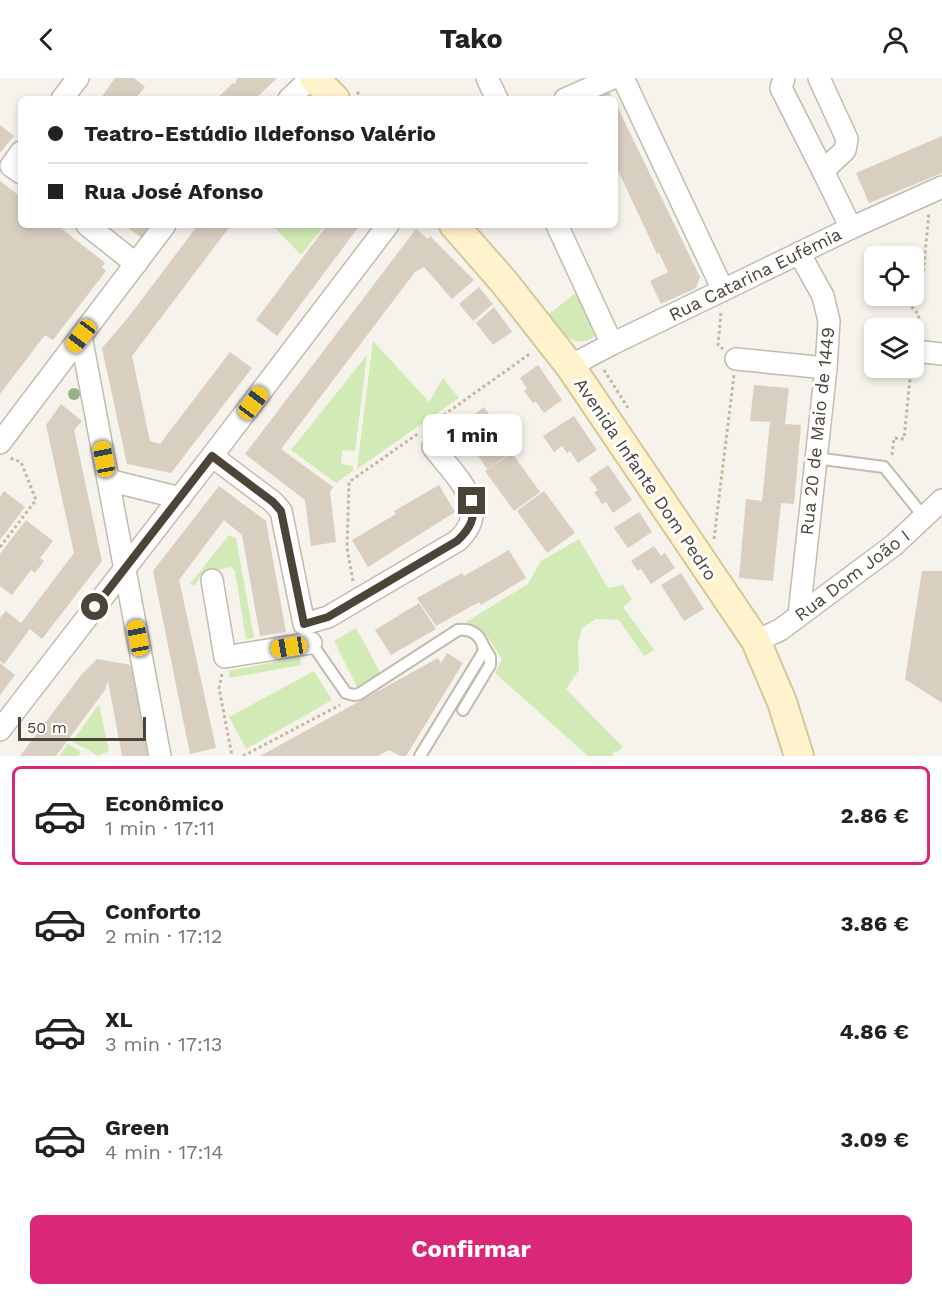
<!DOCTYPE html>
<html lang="pt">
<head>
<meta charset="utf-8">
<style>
  :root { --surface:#fff; --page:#f6f6f6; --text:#222; --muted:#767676; --line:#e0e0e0; --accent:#db2777 }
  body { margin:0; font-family:"Work Sans",sans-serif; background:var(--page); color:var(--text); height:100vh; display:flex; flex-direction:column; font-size:22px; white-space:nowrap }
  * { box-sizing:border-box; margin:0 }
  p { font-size:20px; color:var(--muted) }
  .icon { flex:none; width:33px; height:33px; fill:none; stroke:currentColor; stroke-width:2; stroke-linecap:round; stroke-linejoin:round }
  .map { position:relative; height:678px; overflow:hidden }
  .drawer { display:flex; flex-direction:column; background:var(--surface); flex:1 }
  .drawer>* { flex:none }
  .banner { position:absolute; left:18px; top:18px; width:600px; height:132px; border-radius:9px; box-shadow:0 3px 9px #0003; display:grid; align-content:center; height:132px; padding:0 30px; background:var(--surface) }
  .tools { position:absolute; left:864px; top:168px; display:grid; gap:12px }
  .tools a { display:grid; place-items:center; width:60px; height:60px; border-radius:9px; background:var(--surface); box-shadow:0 3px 9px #0003; font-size:30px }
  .scale { position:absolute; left:18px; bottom:15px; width:128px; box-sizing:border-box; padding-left:6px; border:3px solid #4b4439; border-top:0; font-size:16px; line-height:21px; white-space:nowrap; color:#4b4439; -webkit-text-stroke:4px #fff; paint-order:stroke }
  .end { position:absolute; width:27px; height:27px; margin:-14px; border:8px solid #4b4439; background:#fff; box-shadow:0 0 0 3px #fff }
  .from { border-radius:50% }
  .bubble { position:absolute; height:42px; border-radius:9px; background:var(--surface); box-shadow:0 3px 9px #0003; font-size:20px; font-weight:700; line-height:42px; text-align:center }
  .car { position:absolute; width:18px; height:36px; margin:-18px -9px; border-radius:8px; box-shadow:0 0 4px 2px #0007; background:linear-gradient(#f5c518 24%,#345 0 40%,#f5c518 0 76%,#345 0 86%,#f5c518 0) }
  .banner b { display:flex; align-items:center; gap:21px; height:57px; font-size:22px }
  .banner b+b { border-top:2px solid var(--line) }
  .banner i { width:15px; height:15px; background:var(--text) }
  ul { padding:10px 0 0; list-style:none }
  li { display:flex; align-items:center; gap:18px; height:99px; margin:0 12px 9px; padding:0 18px; border:3px solid transparent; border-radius:9px }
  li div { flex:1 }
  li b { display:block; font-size:22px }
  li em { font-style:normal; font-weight:700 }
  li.active { border-color:var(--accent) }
  li>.icon { width:54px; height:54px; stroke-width:1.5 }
  .button { display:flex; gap:12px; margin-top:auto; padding:12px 30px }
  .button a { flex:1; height:69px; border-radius:9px; background:var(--accent); color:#fff; font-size:24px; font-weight:700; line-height:69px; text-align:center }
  header { display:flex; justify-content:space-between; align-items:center; height:78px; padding:0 30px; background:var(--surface); font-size:27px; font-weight:700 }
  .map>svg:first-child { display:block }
  .green { fill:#d2eab5 }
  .building { fill:#d8cfc1 }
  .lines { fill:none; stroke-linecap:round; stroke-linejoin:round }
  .lane-casing { stroke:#c2bbae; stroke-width:14 }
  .street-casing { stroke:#c2bbae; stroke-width:24 }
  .secondary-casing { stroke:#d6c79b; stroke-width:32 }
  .path { stroke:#c4b79f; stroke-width:3; stroke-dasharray:3 3; stroke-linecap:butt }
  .lane { stroke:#fff; stroke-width:10 }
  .street { stroke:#fff; stroke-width:21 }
  .secondary { stroke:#fff3cd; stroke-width:28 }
  .tree { fill:#97b381 }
  .route { stroke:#4b4439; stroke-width:8 }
  .labels { text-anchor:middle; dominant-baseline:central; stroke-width:6; stroke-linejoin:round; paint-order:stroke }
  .street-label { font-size:18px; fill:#4b4439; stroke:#fff }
</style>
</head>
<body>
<header><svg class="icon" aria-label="back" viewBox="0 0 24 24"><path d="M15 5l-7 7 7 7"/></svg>Tako<svg class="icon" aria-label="person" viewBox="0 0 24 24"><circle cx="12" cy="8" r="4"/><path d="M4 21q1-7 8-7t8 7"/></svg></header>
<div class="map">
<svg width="942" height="678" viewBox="0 0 942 678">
  <rect width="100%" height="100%" fill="#f6f3ec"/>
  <g class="green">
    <path d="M272,147H325L301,177Z"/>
    <path d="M578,213L597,257C574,274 561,254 548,237Z"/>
    <path d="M373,263L429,324L443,300L459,320L357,391Z"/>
    <path d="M367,277L355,373L342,372L341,386L353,388V393L336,405L291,372Z"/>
    <path d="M229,457L236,460L254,560L246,561L235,493L231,489L203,495L194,508L190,506Z"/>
    <path d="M579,461L608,510L623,507L632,521L623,529L654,572L644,578L619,542L596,541L582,550L578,565L579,592L566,611L623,669L618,674L614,673L613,678H588L495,595L502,581L487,558L466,544L528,506L541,483Z"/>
    <path d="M356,550L381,596L357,609L334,563Z"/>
    <path d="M300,579L301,587L230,600L229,593Z"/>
    <path d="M314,593L332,622L246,671L229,639Z"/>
    <path d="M99,626L109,673L98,678L87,671L72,664Z"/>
    <path d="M68,666L81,674L78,678H59Z"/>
  </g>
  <g class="building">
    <path d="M115,0H134L145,9L135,21H100Z"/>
    <path d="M237,0H277L255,21H216L233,5L235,6Z"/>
    <path d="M609,13L613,21H592Z"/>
    <path d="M615,24L700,199L696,210L661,226L650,203L668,194L659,175L657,176L615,86Z"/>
    <path d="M0,47L14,58L0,75Z"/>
    <path d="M942,58V95L869,125L856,95Z"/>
    <path d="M0,103L21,119V147H57L105,185L102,189L106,193L53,262L45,257L0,316Z"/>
    <path d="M124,147H152L142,160Z"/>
    <path d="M198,147H231L132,278L150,363L160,366L230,274L252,290L171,395L127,386L102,270L127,241Z"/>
    <path d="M327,147H360L277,258L256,242Z"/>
    <path d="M416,151L428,161L430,158L474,202L452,221L424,189L415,194L281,371L333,409L330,414L336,464L311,468L305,422L245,376Z"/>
    <path d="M479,209L493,226L473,243L459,226Z"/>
    <path d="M494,229L512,254L493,267L476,245Z"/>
    <path d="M538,287L562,322L544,335L536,324L533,325L524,313L527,311L520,300Z"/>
    <path d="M754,307L789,310L785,346L801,347L794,426L781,425L773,503L739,500L746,421L762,423L770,344L750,343Z"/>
    <path d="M61,326L82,343L74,352L102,483L42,561L30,551L4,586L0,583V540L6,533L21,545L74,475L46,347Z"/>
    <path d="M484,329L515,372L487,391L458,348Z"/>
    <path d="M574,338L597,372L578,385L570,373L567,375L562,368L554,374L543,358Z"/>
    <path d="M512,375L540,414L514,433L485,393Z"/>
    <path d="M608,387L632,422L613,435L606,424L602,426L594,414L598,412L589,400Z"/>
    <path d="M439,407L455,434L368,489L352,462L396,436L394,433Z"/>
    <path d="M219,408L266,443L286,554L260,558L242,457L224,442L179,502L216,670L190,676L153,493Z"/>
    <path d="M4,413L25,429L0,462V419Z"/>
    <path d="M544,413L575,455L547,475L517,433Z"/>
    <path d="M639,434L652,454L628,470L614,450Z"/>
    <path d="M26,442L53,463L40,480L44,483L35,495L31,492L12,517L0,508V476Z"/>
    <path d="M654,468L661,478L665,475L675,490L651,506L641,491L638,493L631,483Z"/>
    <path d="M509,472L526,500L481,527L479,524L436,548L417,520L462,495L464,498Z"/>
    <path d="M922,493H942V625L905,601Z"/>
    <path d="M681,495L704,531L684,543L661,507Z"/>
    <path d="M419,525L436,551L391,577L375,552Z"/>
    <path d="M447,575L463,585L406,678H400L389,672L378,678H260L438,580L441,585Z"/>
    <path d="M97,581L131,587L151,678H122L108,603L105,612L56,678H20L82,596Z"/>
    <path d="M0,585L15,597L0,617Z"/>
  </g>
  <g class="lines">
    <g class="lane-casing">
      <g id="lane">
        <path d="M815,380L884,389L924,439"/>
        <path d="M310,563L346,615L354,617L359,616L458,552C473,550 482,558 484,573L420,678"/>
        <path d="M463,632L490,587V579L483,567"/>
      </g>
    </g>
    <g class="street-casing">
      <g id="street">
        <path d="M487,0L497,21"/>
        <path d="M623,0L723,212"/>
        <path d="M784,0L781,10L823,93L845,72L847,61L819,0"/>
        <path d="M62,21L78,0"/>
        <path d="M289,21L311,0"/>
        <path d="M565,21L613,0"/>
        <path d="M21,74L11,88L21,95"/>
        <path d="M823,93L851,150"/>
        <path d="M87,147L136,186"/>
        <path d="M557,147L612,266"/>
        <path d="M81,258L160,678"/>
        <path d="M915,273L942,276"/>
        <path d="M736,281L826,290"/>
        <path d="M570,288L612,266L851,150L942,109"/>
        <path d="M0,365L165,147"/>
        <path d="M212,378L273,424L281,433L304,546L328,539L457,463C494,430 454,397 433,369"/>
        <path d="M108,402L180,420"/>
        <path d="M212,502L225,579L311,565"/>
        <path d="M799,537L826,290L829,243L823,218L799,175"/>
        <path d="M756,563L780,552L894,467L942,422"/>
        <path d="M0,652L212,378L388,147"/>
      </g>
    </g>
    <g class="secondary-casing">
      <g id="secondary">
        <path d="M314,0L335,21"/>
        <path d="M454,147L504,204L570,288L756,563L782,624L799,678"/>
      </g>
    </g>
    <g class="path">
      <path d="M357,14L364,21"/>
      <path d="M914,198L923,196L929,134"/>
      <path d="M909,218L908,225L919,237L917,256"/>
      <path d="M721,235L718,267L723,271"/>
      <path d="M604,292L628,330"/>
      <path d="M424,351L531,275"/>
      <path d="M892,377L894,360L904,361L911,291"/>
      <path d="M714,461L734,297"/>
      <path d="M0,469L36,422L21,384L10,380"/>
      <path d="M353,503L347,470L349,404L419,355"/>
      <path d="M222,596L219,610L232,678"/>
      <path d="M243,678L340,627"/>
    </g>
    <use href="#lane" class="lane"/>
    <use href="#street" class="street"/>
    <use href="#secondary" class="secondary"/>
  </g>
  <circle class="tree" cx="74" cy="316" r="6"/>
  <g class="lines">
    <path class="route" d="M95,529L212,378L273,424L281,433L304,546L328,539L457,463C470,451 476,440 472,423"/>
  </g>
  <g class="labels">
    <g class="street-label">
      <text transform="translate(755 196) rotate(-26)">Rua Catarina Eufémia</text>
      <text transform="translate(817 353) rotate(-84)">Rua 20 de Maio de 1449</text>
      <text transform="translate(646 401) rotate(56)">Avenida Infante Dom Pedro</text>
      <text transform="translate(852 497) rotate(-37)">Rua Dom João I</text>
    </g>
  </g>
</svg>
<div class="tools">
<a><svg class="icon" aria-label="locate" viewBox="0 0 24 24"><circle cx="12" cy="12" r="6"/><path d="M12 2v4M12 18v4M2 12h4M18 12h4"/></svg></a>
<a><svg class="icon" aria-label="layers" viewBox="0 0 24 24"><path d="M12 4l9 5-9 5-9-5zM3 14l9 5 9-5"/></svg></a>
</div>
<div class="scale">50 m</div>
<i class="end from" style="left:95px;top:529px"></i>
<i class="end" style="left:472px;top:423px"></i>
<div class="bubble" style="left:423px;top:336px;width:99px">1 min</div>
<i class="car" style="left:81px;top:258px;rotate:217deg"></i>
<i class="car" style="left:253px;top:325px;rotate:37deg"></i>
<i class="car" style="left:104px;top:381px;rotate:349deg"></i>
<i class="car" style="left:138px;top:560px;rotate:349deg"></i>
<i class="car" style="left:289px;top:569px;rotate:261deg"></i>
<div class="banner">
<b><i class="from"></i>Teatro-Estúdio Ildefonso Valério</b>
<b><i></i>Rua José Afonso</b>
</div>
</div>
<section class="drawer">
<ul>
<li class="active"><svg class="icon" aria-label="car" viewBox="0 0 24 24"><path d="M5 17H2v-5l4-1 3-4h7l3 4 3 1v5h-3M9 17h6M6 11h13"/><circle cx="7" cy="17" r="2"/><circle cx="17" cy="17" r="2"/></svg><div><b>Econômico</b><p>1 min · 17:11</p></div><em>2.86 €</em></li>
<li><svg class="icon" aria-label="car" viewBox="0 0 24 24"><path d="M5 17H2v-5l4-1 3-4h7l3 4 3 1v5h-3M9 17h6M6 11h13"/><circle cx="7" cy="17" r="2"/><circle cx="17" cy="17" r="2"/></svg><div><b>Conforto</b><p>2 min · 17:12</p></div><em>3.86 €</em></li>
<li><svg class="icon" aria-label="car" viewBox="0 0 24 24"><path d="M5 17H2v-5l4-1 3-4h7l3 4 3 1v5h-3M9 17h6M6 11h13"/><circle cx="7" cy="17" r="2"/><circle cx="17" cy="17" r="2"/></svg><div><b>XL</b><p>3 min · 17:13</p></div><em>4.86 €</em></li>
<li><svg class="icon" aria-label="car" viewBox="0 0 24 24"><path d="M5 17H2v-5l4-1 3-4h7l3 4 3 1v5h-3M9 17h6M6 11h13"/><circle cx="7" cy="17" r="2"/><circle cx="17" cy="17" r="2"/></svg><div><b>Green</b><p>4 min · 17:14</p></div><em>3.09 €</em></li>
</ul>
<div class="button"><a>Confirmar</a></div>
</section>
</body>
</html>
